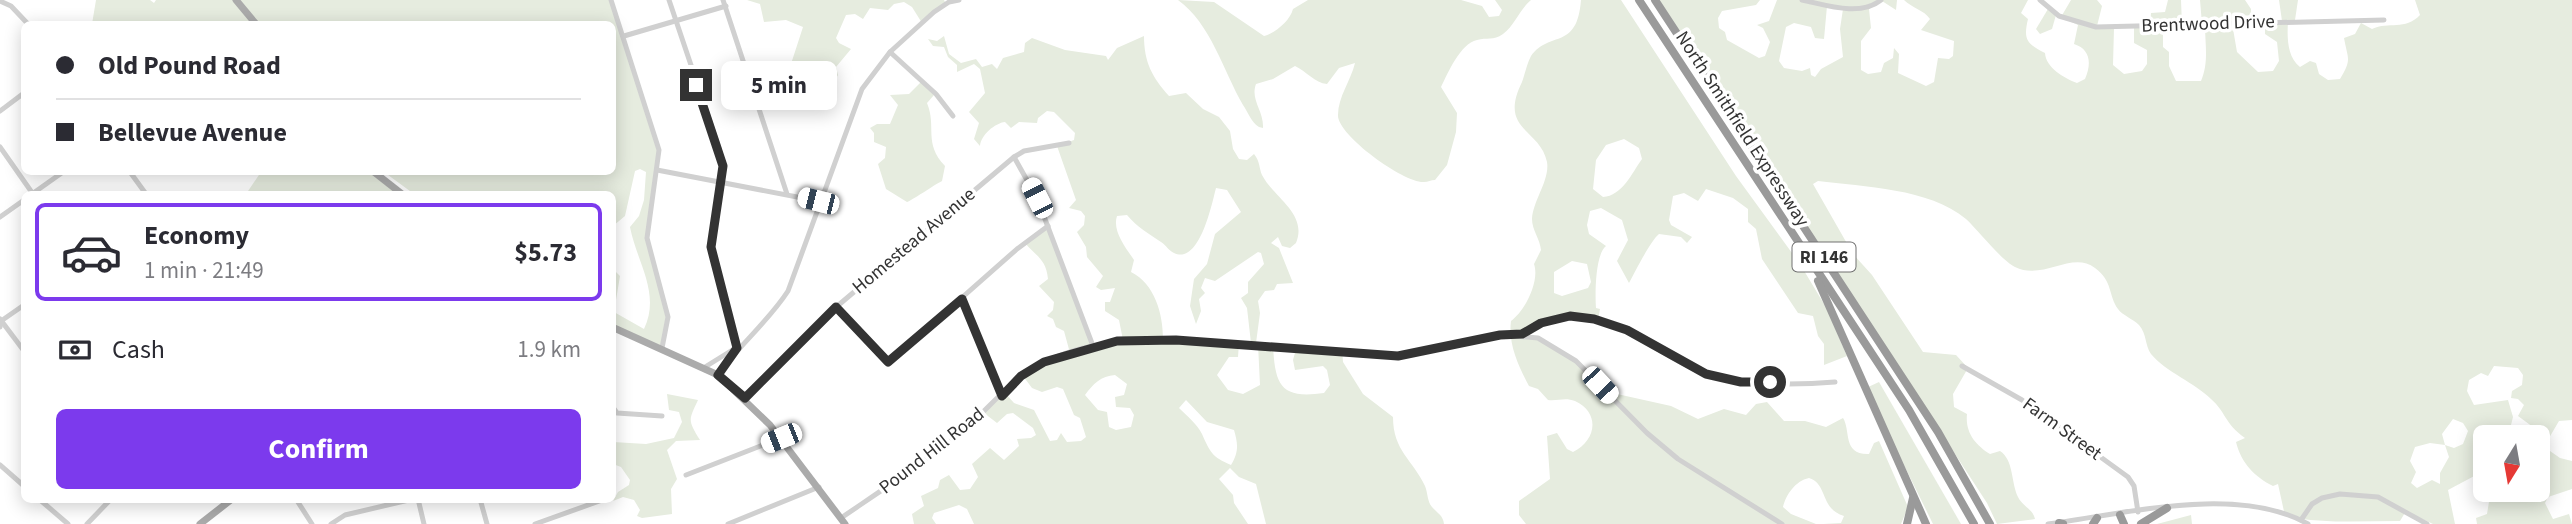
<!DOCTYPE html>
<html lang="en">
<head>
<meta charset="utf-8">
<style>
  :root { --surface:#fff; --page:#f2f2f3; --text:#2b2b33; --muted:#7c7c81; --line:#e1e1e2; --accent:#7c3aed }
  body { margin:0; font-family:"Source Sans 3",sans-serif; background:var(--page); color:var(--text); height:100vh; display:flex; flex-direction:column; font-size:26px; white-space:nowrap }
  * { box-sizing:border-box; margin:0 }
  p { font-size:23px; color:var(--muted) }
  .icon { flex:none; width:38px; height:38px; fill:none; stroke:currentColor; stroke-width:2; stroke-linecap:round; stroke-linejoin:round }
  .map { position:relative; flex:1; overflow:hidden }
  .drawer { position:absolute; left:21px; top:191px; width:595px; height:312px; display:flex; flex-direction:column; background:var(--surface); border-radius:10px; box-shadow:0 4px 18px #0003 }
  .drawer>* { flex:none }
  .guide { position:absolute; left:21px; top:21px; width:595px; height:154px; border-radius:10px; box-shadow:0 4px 18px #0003; display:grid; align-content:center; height:154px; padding:0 35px; background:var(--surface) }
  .needle { width:46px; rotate:191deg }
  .fabs { position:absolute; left:2473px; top:425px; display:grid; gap:14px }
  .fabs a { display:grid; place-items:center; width:77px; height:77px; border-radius:10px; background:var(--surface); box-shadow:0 4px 18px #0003; font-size:35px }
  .end { position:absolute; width:32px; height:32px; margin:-16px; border:9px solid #333; background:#fff; box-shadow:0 0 0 4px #fff }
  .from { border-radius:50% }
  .bubble { position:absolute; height:49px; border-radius:10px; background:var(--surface); box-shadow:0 4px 18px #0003; font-size:23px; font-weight:700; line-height:49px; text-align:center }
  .car { position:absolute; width:21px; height:42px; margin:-21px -10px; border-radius:9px; box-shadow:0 0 5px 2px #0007; background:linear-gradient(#fff 24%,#345 0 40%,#fff 0 76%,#345 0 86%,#fff 0) }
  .guide b { display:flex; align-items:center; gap:24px; height:66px; font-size:26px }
  .guide b+b { border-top:2px solid var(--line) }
  .guide i { width:18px; height:18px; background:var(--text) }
  ul { padding:12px 0 0; list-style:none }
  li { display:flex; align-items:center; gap:21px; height:98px; margin:0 14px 10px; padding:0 21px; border:4px solid transparent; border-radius:10px }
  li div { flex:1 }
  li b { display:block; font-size:26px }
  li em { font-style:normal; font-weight:700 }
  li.active { border-color:var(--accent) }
  li>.icon { width:63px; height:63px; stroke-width:1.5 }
  .pay { display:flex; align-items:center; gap:18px; height:77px; padding:0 35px; font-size:26px }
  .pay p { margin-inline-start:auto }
  .action { display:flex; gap:14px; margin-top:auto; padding:14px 35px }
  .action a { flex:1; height:80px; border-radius:10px; background:var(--accent); color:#fff; font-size:28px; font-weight:700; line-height:80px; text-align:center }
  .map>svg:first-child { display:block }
  .green { fill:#e6ecdf; fill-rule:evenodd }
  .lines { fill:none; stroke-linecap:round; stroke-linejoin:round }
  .minor { stroke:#d0d0d0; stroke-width:5 }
  .major { stroke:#ababab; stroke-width:7 }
  .highway { stroke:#9a9a9a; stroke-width:8 }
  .route { stroke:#333; stroke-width:9 }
  .labels { text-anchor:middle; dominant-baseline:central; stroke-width:7; stroke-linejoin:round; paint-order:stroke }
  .shield { fill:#fff; stroke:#707070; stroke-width:2 }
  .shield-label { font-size:18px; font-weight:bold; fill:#333 }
  .street-label { font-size:19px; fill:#333; stroke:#fff }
</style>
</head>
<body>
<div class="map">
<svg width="2572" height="524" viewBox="0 0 2572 524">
  <rect width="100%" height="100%" fill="#fff"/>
  <g class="green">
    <path d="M96,0H150L154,3L156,0H611L659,150L647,237L668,319L661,346L613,325V269L620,276L614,312L644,329C661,293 637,263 630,227L639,216L644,200L646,172L640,169L635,171L625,216L613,226L612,194H414L384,172H612V24H92Z"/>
    <path d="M747,0H944L946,4L922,23L912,7L904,2L894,4L888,10L870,8L863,19L855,14L846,15L836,38L839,43L851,49L836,67L838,75L833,84L836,90L826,91L821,86H809L799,94L794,105L781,89L786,82L779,70L769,72L765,79L752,84L749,76L769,70L773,65L785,70L790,67L803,27L786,20L764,22L760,4Z"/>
    <path d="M1178,0L1214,2L1264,36C1275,33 1290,21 1293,9L1308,0H1461L1482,6L1489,17L1499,16L1502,10L1495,0H1531C1519,10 1515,25 1503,34C1493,41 1487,37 1477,40C1460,44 1448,73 1441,87L1457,113L1456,132L1447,165L1435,180C1431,180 1428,182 1424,182C1404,183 1337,135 1338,115C1338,97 1351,80 1355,63L1339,68L1327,84C1315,83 1306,71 1295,66L1273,79L1256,84C1250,100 1264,111 1263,128L1259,127C1251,122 1248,112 1243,105C1223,70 1211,24 1178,0Z"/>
    <path d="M1581,0H1621L1736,176L1800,264L1827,309L1847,356L1824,365V344L1818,336L1813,316L1798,313L1762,259L1756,229L1748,222V209L1733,198L1706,189L1698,201L1684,193L1673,196L1669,220L1671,225L1692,237L1687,243L1681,237L1659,234C1651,240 1635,272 1629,283L1617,261L1628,240L1622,220L1601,208L1590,211L1587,225L1589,234L1606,246C1595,255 1595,294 1596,308L1600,309L1598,320L1563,318L1524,334L1557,347L1617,394L1671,406L1698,419L1724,409L1746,415L1756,404L1767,402L1784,421H1805L1826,427L1843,418C1851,430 1842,455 1869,454L1874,443L1879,441L1908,507L1901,524H1823L1841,523L1844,516C1820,509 1828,484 1809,478C1795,481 1786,495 1783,507L1791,514L1816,524H1526L1519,515V501L1550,479L1547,436L1557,433L1567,449L1573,452C1596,441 1601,413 1575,401C1565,397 1559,401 1548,400L1538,389L1529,386C1518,365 1508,344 1511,321C1525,311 1540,281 1534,264L1541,250C1540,239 1532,230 1532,219C1533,200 1550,180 1547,162C1540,128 1498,131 1522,82C1525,74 1527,63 1531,56C1550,30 1577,51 1581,0ZM1624,139L1639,148L1642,159C1632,173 1622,196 1603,197L1593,189L1596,160L1606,145ZM1572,261L1587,264L1591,282L1588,288L1562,296L1554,293V272Z"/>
    <path d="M1659,0H1760L1756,5L1722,11L1718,18L1719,28L1725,32L1727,40L1759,58L1765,56L1770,42L1763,28L1757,25L1769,21L1777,0H1897L1896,10L1882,1L1869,9L1871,28L1861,41V70L1868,74L1881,72L1884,63L1893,58L1894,48L1899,54L1898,73L1926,86L1934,82L1938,58L1949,59L1953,56L1954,41L1921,30L1930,19C1924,10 1912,8 1904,0H2028L2021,13L2028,19C2023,40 2027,44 2045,53C2046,68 2064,78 2077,83L2085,79C2092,63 2090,49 2074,44L2078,25L2061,17L2071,0H2097L2102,6L2097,26L2114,28L2113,65L2124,74L2142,71L2147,64V50L2134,43V28L2150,26L2151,13L2165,12L2168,0H2181L2182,25L2163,27V47L2169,52V66L2176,81H2201C2209,62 2205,45 2205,25L2202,24L2200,0H2245L2251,9V21L2232,23L2237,52L2258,72L2273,71L2279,61L2277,42L2265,34V23L2282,21L2279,0H2298L2295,20L2288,22C2287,37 2287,57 2300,67L2310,61L2316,63L2319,74L2328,80L2340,79C2352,59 2348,60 2344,38L2355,34L2361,23L2372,29C2389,21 2405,31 2420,15L2415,0H2572V420L2559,421L2549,438L2550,451L2560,458L2572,461V489L2548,497L2545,503L2553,519L2569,514L2572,524H2477L2476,518L2487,514L2491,490H2538L2537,433L2533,427L2518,416L2524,405L2518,399L2511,398L2512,391L2522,385L2523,375L2518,368L2494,366L2488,376L2481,373L2469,380L2467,391L2474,405L2508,400L2513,417L2508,437L2485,438V476L2478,474L2448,490L2455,524H2433L2406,511L2400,521C2362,521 2324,524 2285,516L2278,484L2273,486C2255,477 2241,463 2236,442L2245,438C2224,423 2226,412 2211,399C2195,383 2166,372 2151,354C2145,346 2147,334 2139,325C2133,319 2122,315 2118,309C2108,295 2113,281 2095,268C2072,250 2043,281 2015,267C2001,260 1978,230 1966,219C1929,188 1864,187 1818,181L1813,184L1853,254L1872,275L1923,352L1956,355L1968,368L1953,394L1954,407L1967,414C1965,433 1976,445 1990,454L2000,451C2014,460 2011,483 2018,497C2023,507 2033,509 2035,519L1997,524L1987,503ZM1827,6L1843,9L1840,29L1843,57L1821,69L1815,77L1811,75L1810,68L1802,71L1784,68L1779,61L1786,27L1794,23L1811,27L1815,38L1824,39ZM2453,419L2463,423L2468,431L2463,444L2454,448L2445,445L2442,434ZM2430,443L2445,445L2449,457L2440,473V484L2432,480L2417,488L2411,483L2416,472L2410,461L2415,447Z"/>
    <path d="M2048,9L2056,15L2052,29L2040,34L2036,29Z"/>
    <path d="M944,36L949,54L961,63L976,59L982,67L992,64L997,69L1003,58L1024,52L1025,43L1032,38L1065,50L1106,56L1108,60L1117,48L1144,36C1144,62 1152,77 1169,96L1186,93L1203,109L1219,117L1230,131L1233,149L1239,159L1247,160L1254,154C1260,161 1259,168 1262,175C1274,198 1308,214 1296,243L1290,248L1282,246L1278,237L1271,243L1279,248L1293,283L1277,284L1274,290L1265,291L1258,301L1260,313L1256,343H1251L1247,308L1241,298L1248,293V282L1264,264L1261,253L1258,252L1215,281L1205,278L1201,288L1205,293L1199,299L1201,311L1196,324L1190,306L1194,279L1207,264L1215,234L1241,212L1227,190L1216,188C1212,203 1200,265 1174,253C1169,251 1166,245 1161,242C1149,234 1137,227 1127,215L1117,216C1112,231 1126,248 1134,260L1131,272C1155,284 1163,314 1163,339L1239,343L1238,357H1229L1217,375L1228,390L1243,394L1260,385L1258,344L1273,345C1275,386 1281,399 1324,393L1330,385L1327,370L1323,366L1295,370L1293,360L1296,349H1342L1343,362L1363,394L1393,417C1393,451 1413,460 1425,486C1428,493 1427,501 1432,507C1437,513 1443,515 1444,524H1266L1256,484L1239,477L1230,468L1219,479L1233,495L1234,503L1248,524H974L967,509L959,505L934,513L932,518L936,524H914L912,514L924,506L921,496L938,488L940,480L949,475L960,490L970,489L978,477L972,464L990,448L1004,460L1019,446L1017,439L1031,438L1036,435L1033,428L1013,413L1007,414L997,423L984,413L1005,393L1014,403L1034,410L1050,441L1057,440L1061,433L1067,442L1081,441L1086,437L1080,418L1074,415L1063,389L1057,387L1042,392L1032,388L1023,376L1070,353L1064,331L1056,327L1053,319L1047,316L1053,310L1054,302L1039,286L1048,279C1046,259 1037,257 1025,243L1047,228L1093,346L1123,340L1119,320L1105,311V302H1110L1115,288L1101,290L1096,287L1103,276L1087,257L1086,247L1077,232L1084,225L1085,216L1081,211L1069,208L1076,200L1057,146L1074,140L1075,133L1054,112L1047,111L1038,118L1037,123L1019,122L1011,128L1005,122C995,123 981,135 980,146L974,139L979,123L969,112L985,93L980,69L974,64L957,72V65L948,57L944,47L933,46L928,39L937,41ZM1115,375L1127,384L1124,395L1115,397L1116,407L1130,408L1134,415L1131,427L1116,430L1109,427L1107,412L1098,410L1085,395C1093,384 1101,376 1115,375ZM1186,400L1207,422L1234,430C1238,444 1239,452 1231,465C1212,457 1210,452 1202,434C1197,424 1187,416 1179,408Z"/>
    <path d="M922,81L934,95L927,103C937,127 923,143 945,166L942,181C934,185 911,201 907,202L886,189L878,164L885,158L886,147L874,142V133L870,128L877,124H890L898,105L890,95L909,94Z"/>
    <path d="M261,172H375L405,194H246Z"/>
    <path d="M1879,382L1961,524H1933L1866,388Z"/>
    <path d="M667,394L698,400C689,420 687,419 700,440L676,441L667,450L677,479L671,489L672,514L642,518L637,516L640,510L634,500L623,497L613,501L618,492L629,485L630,480L621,467L613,464V442L646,444L674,438L682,422L679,412L669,410Z"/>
    <path d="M2191,515L2192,524H2157Z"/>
  </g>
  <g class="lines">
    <g class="minor">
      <path d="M611,0L659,150L647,238L668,317L662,348"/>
      <path d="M669,0L719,148L723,166L711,247L737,348"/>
      <path d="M723,0L787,194"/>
      <path d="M1802,0C1826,5 1860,17 1881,0"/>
      <path d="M2040,0L2059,16L2096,27L2384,20"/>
      <path d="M0,1L11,6L28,24"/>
      <path d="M624,36L726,6"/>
      <path d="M890,52L936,94L953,116"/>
      <path d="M0,111L24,93"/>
      <path d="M0,147L33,194"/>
      <path d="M1014,157L1037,198L1093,346"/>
      <path d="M657,170L818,201"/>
      <path d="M130,172L146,194"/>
      <path d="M32,194L63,172"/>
      <path d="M0,217L24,200"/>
      <path d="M962,299L1002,396"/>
      <path d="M837,308L889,362L1017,249L1048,226"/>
      <path d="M0,319L24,351"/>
      <path d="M0,327L1,321L24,305"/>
      <path d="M1522,334C1598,286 1641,350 1708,375C1739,386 1801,385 1835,382"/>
      <path d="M1962,366L2022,400L2128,477L2134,486L2138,512"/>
      <path d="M705,367L734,349"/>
      <path d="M718,375C739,345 768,322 788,291L862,89L890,52L934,12L949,2L959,0"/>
      <path d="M745,398L835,308L1014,157L1024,151L1069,143"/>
      <path d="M612,406L617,413L662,416"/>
      <path d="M0,465L24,486"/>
      <path d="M686,475L781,438"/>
      <path d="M39,499L68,524"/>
      <path d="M296,499L312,524"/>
      <path d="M418,499L424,524"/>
      <path d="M480,499L487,524"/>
      <path d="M841,518C879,492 919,466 955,437C979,419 998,394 1022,376C1064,344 1125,338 1176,339L1398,356L1501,335L1538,338L1576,361L1647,433L1678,459L1782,524"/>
      <path d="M2301,520L2312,504L2322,498L2340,494L2378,497L2427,524"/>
      <path d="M87,524L111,499"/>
      <path d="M331,524L345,515L413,499"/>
      <path d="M535,524L605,499"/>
      <path d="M728,524L819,487"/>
      <path d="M2048,524C2124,514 2237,484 2308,524"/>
    </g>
    <g class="major">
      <path d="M236,0L256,24"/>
      <path d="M374,172L402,194"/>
      <path d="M612,327L718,375L770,425L845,524"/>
      <path d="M200,524L232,499"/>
    </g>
    <g class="highway">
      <path d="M1639,0L1909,410L1974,524"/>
      <path d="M1655,0L1938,432L1990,524"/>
      <path d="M1818,281L1926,524"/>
      <path d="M2120,515L2124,524"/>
      <path d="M2059,523L2063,524"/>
      <path d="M1907,524L1913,498"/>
      <path d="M2093,524L2097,518"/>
      <path d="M2141,524L2167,508"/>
    </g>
  </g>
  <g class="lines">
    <path class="route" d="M696,85L723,166L711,247L737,348L718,375L745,398L836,307L888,362L962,299L1002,396L1021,376L1044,362L1117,341L1176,340L1398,356L1500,335L1522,334L1541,323L1570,316L1594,319L1627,330L1706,374L1741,382H1770"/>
  </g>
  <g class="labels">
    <rect class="shield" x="1792.5" y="242.5" width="63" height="29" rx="5"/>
    <g class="shield-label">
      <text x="1824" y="257">RI 146</text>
    </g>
    <g class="street-label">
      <text transform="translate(2208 24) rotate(-2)">Brentwood Drive</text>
      <text transform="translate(1742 129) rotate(57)">North Smithfield Expressway</text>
      <text transform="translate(914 241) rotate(-40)">Homestead Avenue</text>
      <text transform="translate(2062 429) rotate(36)">Farm Street</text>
      <text transform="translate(932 451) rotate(-38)">Pound Hill Road</text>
    </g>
  </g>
</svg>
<div class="fabs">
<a><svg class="needle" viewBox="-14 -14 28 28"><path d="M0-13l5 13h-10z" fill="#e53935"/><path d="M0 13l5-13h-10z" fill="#7c7c81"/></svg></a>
</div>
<i class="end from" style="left:1770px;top:382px"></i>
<i class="end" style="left:696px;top:85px"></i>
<div class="bubble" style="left:721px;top:61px;width:116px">5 min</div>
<i class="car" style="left:1037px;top:198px;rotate:333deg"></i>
<i class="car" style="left:818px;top:201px;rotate:284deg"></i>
<i class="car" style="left:1600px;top:385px;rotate:137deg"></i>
<i class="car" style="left:781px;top:438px;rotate:248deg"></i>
<div class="guide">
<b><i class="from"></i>Old Pound Road</b>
<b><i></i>Bellevue Avenue</b>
</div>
<section class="drawer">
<ul>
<li class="active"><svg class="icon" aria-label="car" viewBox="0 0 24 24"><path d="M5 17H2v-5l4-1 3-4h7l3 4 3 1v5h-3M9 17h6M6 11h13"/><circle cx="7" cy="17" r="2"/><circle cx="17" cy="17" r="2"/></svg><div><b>Economy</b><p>1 min · 21:49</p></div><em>$5.73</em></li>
</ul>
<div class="pay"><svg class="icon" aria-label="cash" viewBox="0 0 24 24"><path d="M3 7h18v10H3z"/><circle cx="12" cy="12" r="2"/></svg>Cash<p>1.9 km</p></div>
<div class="action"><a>Confirm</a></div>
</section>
</div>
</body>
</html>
